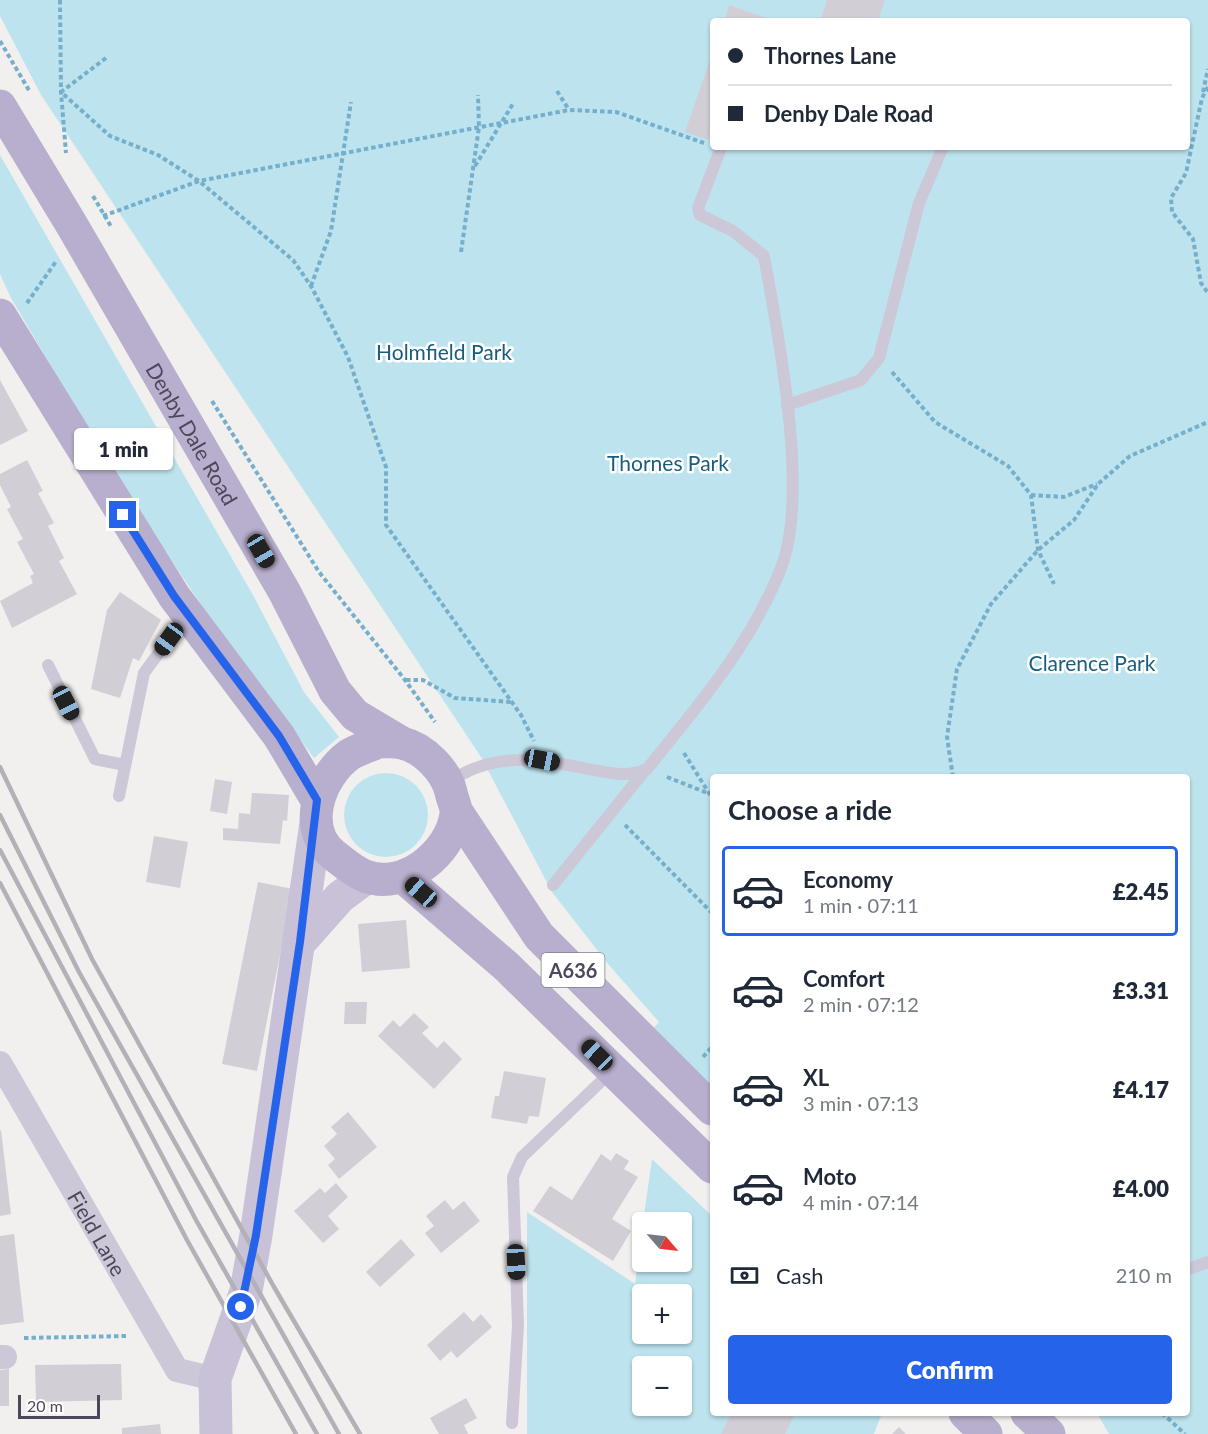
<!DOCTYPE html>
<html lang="en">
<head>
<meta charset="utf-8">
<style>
  :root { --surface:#fff; --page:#f6f6f7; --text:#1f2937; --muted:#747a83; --line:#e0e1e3; --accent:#2563eb }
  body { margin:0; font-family:Lato,sans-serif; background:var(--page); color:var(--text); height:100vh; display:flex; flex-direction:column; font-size:22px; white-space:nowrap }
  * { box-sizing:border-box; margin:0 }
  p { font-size:20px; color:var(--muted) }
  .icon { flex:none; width:33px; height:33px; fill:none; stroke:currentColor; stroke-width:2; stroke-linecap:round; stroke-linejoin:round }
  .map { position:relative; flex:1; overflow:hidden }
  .side { position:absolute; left:710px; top:774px; width:480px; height:642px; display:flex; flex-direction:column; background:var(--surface); border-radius:6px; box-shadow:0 2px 4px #0004 }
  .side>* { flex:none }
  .hud { position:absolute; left:710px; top:18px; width:480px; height:132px; border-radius:6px; box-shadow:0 2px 4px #0004; display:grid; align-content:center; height:132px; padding:0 18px; background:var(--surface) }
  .needle { width:39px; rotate:118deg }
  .buttons { position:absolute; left:632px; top:1212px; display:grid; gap:12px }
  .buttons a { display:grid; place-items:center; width:60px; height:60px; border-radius:6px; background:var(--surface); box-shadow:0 2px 4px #0004; font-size:30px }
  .scale { position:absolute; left:18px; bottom:15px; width:82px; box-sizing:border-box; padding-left:6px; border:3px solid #4d475b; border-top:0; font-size:16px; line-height:21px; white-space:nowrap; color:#4d475b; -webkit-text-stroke:4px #fff; paint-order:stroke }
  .end { position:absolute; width:27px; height:27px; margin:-14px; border:8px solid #2563eb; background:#fff; box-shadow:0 0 0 3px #fff }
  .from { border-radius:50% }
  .bubble { position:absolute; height:42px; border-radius:6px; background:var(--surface); box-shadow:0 2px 4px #0004; font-size:20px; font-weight:800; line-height:42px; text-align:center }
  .car { position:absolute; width:18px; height:36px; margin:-18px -9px; border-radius:8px; box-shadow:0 0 4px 2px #0007; background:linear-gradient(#222 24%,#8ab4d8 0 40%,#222 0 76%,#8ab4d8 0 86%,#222 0) }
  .hud b { display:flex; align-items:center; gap:21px; height:57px; font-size:22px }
  .hud b+b { border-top:2px solid var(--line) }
  .hud i { width:15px; height:15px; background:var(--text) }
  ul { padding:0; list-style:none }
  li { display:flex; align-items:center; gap:18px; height:90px; margin:0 12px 9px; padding:0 6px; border:3px solid transparent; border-radius:6px }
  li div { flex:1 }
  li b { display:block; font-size:22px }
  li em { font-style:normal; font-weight:800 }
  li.on { border-color:var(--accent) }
  li>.icon { width:54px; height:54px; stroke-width:1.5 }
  h2 { padding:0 18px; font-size:27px; line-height:72px }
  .pay { display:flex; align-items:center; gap:15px; height:66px; padding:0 18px; font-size:22px }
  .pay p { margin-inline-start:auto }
  .action { display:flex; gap:12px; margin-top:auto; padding:12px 18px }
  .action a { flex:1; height:69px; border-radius:6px; background:var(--accent); color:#fff; font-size:24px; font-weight:800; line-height:69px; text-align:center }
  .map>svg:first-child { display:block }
  .green { fill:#bde4ee; fill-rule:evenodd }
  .building { fill:#d2ced6 }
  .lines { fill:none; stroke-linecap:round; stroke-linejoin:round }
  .path { stroke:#76afcb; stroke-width:4; stroke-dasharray:4.5 3; stroke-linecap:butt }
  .lane { stroke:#ccc8d8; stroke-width:12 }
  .street { stroke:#ccc8d8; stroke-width:24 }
  .secondary { stroke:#c8c1d7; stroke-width:33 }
  .primary { stroke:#b8aecd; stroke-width:33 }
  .rail { stroke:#b4b0b8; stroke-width:4.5 }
  .route { stroke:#2563eb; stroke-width:8 }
  .labels { text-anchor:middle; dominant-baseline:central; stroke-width:5; stroke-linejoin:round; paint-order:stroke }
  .shield { fill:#fff; stroke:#827e8c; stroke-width:1.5 }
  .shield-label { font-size:20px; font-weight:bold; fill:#4d475b }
  .park-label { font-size:21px; fill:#195c7b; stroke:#fff }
  .street-label { font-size:21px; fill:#4d475b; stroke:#fff }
</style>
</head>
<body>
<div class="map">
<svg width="1208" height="1434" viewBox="0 0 1208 1434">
  <rect width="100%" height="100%" fill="#f1f0ee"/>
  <g class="green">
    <path d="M0,0H1208V1434H1109L1097,1413H1186V777H712V1109L643,1040L659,1022L608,964L552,892L481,757L41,95L0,16ZM712,21H1186V147H712Z"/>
    <path d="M0,155L253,595L304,692L339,737L314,758L221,634L120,484L11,298L0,274Z"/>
    <circle cx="386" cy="815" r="42"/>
    <path d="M652,1159L712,1216V1413H882L874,1434H527V1212L635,1284L642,1233V1262H681V1222H643ZM642,1294H681V1334H642ZM642,1366H681V1406H642Z"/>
  </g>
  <g class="building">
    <path d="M827,0H885L878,21H820Z"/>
    <path d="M729,5L775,21H724Z"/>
    <path d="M712,54V129L708,140L685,132Z"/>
    <path d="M0,380L28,431L0,445Z"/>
    <path d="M27,460L43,491L38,493L54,523L48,526L64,558L59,561L77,594L12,628L0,601L33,583L30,576L34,574L17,542L23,539L7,509L11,507L0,485V474Z"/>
    <path d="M120,592L161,620L139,661L133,658L120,698L91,689L107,610Z"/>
    <path d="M215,779L232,782L227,814L210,811Z"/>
    <path d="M252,793L289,795L287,821L283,820L280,844L223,840V828L238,829L239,813L250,814Z"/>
    <path d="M154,836L188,842L180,888L146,882Z"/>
    <path d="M258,882L293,889L257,1071L222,1064Z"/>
    <path d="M406,920L410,968L362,972L358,924Z"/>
    <path d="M345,1002H367L366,1024H344Z"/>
    <path d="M414,1013L429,1027L422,1033L437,1048L444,1041L462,1059L434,1089L378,1036L393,1020L400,1027Z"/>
    <path d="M504,1071L546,1078L539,1117L529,1116L527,1124L491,1118L495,1096H499Z"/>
    <path d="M348,1112L377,1147L339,1179L328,1165L335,1159L324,1146L337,1134L331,1127Z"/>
    <path d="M1,1130L11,1214L0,1216V1131Z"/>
    <path d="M616,1153L629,1161L624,1169L638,1177L612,1219L631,1231L613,1261L533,1211L550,1186L572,1200L601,1154L611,1161Z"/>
    <path d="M336,1183L348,1197L328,1216L339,1229L323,1243L294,1211L320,1188L325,1193Z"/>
    <path d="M445,1200L453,1210L464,1201L480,1221L441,1253L425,1233L434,1226L426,1216Z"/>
    <path d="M14,1234L24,1322L0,1325V1236Z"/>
    <path d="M401,1239L415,1255L380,1287L366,1272Z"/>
    <path d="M464,1312L473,1322L481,1314L492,1327L457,1358L451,1351L440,1361L427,1345Z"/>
    <path d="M121,1364L122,1400L36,1402L35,1365Z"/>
    <path d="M9,1369V1406H0V1370Z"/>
    <path d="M466,1398L477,1418L464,1425L468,1434H439L430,1418Z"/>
    <path d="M731,1413H795L785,1434H721Z"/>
    <path d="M160,1424L161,1434H122V1428Z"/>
    <path d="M899,1427L906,1434H892Z"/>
  </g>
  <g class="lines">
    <g class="path">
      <path d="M60,0L61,92L66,153"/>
      <path d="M0,41L30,92"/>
      <path d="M106,58L61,92L110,136L158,155L199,181L293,260L311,286L348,357L386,467V525L521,715L534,741"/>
      <path d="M1208,87L1202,98L1186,173L1171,198L1172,212L1193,239L1201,283L1208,293"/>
      <path d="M557,91L569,110"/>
      <path d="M1203,92L1208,69"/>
      <path d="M475,166L514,102"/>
      <path d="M93,196L112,228"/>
      <path d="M103,216L199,181L569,110L616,112L704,143"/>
      <path d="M461,252L479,127L478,95"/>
      <path d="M311,286L331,231L351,102"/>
      <path d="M27,303L57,260"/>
      <path d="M892,372L935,422L1008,466L1031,495L1038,550L1054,584"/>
      <path d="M212,401L319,572L405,680L435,722"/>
      <path d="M1031,495L1064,497L1097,484"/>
      <path d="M406,680H423L455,698L511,702"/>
      <path d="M684,753L712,798"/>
      <path d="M667,777L710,794"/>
      <path d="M953,777L947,737L957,669L991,604L1038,550L1074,520L1098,484L1130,456L1208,422"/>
      <path d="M625,825L712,913"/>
      <path d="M703,1057L712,1047"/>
      <path d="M24,1338L127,1336"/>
      <path d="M1162,1413L1185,1434"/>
    </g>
    <g class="lane">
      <path d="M787,405L861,380L879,358L919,203L943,147"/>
      <path d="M48,665L95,759L125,765"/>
      <path d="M450,782C492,751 540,759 588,769C609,773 627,778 647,769C697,707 752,643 781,568C810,494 778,334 764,256L733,231L700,215L698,208L721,148"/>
      <path d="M119,796L144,673L169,639L190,619"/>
      <path d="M553,885L646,769"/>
      <path d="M1186,1270L1208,1262"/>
      <path d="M512,1423L518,1326L513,1177L522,1157L612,1071"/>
    </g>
    <g class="street">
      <path id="s1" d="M0,1063L177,1370L215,1379"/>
      <path d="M0,1357H5"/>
    </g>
    <g class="secondary">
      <path d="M300,942L340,897L367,877"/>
      <path d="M216,1434L215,1379L246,1291L256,1235L316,823"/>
    </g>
    <g class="primary">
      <path id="s2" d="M0,106L73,227L284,591L335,691L355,715L402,743"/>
      <path d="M0,315L174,596L279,736L317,800"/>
      <path d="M379,742C386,742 395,741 402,743C424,748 446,771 451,792C452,799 457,807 456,814C451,853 404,891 365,876C354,872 344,863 335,856C300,830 319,777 349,755C358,749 370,746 379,742Z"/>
      <path d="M457,812L539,936L712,1109"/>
      <path d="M403,877L506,966L712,1167"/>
      <path d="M965,1413L986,1434"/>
      <path d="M1027,1413L1049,1434"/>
    </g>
    <g class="rail">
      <path d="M0,767L92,959L274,1287L360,1434"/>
      <path d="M0,815L79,972L339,1434"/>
      <path d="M0,850L196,1220L317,1434"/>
      <path d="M0,883L187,1240L296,1434"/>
    </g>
  </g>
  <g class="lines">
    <path class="route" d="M123,515L174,596L279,736L317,800L300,942L256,1235L241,1307"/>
  </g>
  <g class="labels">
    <rect class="shield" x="541.5" y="953" width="63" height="34" rx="4.5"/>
    <g class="shield-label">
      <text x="573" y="970">A636</text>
    </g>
    <g class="park-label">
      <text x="444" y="351">Holmfield Park</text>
      <text x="668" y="462">Thornes Park</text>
      <text x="1092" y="662">Clarence Park</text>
    </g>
    <g class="street-label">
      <text stroke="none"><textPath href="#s2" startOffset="380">Denby Dale Road</textPath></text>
      <text stroke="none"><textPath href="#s1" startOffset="196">Field Lane</textPath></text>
    </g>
  </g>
</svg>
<div class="buttons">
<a><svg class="needle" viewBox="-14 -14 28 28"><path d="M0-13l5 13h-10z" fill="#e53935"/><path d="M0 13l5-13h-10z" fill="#747a83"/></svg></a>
<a>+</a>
<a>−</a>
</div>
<div class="scale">20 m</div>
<i class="end from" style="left:241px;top:1307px"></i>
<i class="end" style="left:123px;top:515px"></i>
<div class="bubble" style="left:74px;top:428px;width:99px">1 min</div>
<i class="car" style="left:261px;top:551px;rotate:150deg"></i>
<i class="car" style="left:169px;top:639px;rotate:216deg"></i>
<i class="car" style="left:66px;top:703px;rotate:153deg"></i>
<i class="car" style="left:542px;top:760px;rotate:101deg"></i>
<i class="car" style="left:421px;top:892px;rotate:311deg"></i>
<i class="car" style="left:597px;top:1055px;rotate:314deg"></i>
<i class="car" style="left:516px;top:1262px;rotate:177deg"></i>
<div class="hud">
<b><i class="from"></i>Thornes Lane</b>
<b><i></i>Denby Dale Road</b>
</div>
<section class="side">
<h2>Choose a ride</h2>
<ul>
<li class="on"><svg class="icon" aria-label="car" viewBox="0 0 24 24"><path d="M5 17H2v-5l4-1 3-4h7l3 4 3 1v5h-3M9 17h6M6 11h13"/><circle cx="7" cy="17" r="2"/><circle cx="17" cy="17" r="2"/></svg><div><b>Economy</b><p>1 min · 07:11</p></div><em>£2.45</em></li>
<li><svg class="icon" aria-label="car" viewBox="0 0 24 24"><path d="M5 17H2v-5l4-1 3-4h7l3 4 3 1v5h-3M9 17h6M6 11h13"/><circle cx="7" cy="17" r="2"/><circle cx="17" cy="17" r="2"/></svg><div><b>Comfort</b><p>2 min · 07:12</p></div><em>£3.31</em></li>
<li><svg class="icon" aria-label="car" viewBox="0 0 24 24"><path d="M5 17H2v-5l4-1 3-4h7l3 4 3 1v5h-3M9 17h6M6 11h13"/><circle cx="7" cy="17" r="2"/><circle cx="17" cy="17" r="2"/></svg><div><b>XL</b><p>3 min · 07:13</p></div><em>£4.17</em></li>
<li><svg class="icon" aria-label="car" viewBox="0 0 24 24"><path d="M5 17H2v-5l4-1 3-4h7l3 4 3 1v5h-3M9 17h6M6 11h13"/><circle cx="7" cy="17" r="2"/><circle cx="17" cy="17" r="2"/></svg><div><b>Moto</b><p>4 min · 07:14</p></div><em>£4.00</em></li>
</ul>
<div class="pay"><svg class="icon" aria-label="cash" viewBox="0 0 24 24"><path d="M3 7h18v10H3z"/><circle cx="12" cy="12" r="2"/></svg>Cash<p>210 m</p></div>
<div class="action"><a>Confirm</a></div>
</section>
</div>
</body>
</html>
